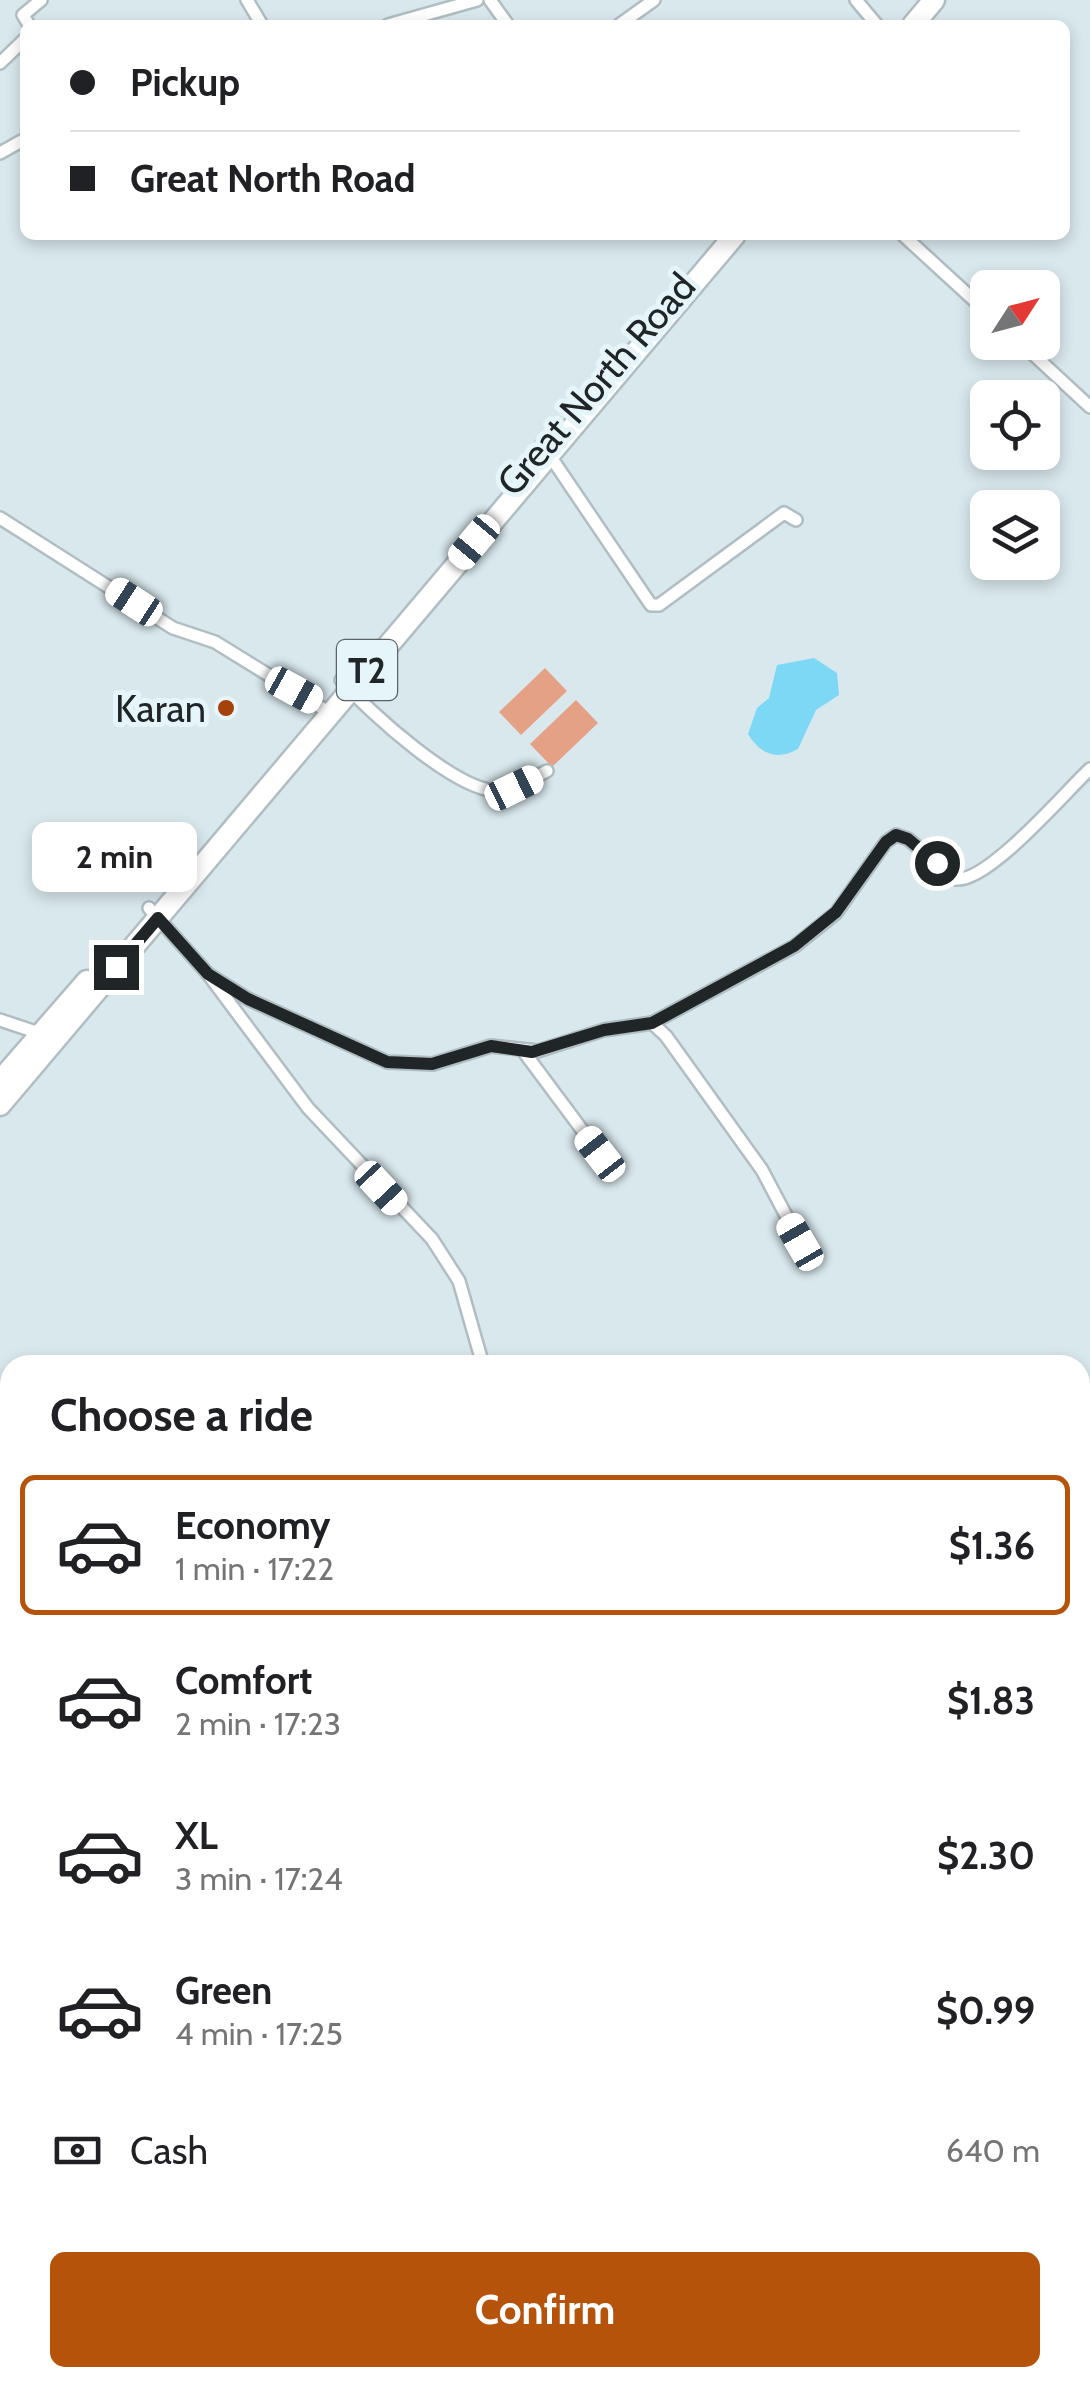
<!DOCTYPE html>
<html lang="en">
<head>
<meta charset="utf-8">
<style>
  :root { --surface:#fff; --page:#f2f2f2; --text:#202124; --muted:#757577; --line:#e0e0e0; --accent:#b45309 }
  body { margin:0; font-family:Cabin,sans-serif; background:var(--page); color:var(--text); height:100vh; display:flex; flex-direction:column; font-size:38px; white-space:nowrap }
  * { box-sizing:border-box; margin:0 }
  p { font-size:32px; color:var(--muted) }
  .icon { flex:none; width:55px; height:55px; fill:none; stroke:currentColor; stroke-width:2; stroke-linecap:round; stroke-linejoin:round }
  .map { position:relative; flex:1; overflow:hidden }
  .sheet { position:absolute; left:0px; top:1355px; width:1090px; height:1032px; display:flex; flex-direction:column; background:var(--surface); border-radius:30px 30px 0 0; box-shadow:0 5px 15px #0003 }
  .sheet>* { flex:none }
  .top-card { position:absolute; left:20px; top:20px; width:1050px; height:220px; border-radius:15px; box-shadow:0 5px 15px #0003; display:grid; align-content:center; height:220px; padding:0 50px; background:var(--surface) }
  .needle { width:65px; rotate:54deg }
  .fabs { position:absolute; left:970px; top:270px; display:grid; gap:20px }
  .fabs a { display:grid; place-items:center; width:90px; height:90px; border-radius:15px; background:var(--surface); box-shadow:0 5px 15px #0003; font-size:50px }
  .end { position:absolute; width:45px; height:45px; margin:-22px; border:12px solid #202527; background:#fff; box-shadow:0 0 0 5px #fff }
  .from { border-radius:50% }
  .bubble { position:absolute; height:70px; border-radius:15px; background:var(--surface); box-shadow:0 5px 15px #0003; font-size:32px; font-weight:700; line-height:70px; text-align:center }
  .car { position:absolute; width:30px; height:60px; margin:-30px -15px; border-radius:12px; box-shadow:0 0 8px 2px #0007; background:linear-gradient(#fff 24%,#345 0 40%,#fff 0 76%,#345 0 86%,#fff 0) }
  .top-card b { display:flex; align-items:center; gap:35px; height:95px; font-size:38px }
  .top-card b+b { border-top:2px solid var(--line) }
  .top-card i { width:25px; height:25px; background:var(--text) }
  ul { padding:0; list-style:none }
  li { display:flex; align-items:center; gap:30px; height:140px; margin:0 20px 15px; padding:0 30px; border:5px solid transparent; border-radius:15px }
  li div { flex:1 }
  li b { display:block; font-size:38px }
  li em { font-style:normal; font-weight:700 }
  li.active { border-color:var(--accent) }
  li>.icon { width:90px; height:90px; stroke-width:1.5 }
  h2 { padding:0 50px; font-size:45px; line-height:120px }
  .pay { display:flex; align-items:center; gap:25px; height:110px; padding:0 50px; font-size:38px }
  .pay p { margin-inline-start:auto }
  .cta { display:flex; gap:20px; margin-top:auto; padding:20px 50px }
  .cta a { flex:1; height:115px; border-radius:15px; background:var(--accent); color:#fff; font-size:40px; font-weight:700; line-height:115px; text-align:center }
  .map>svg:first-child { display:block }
  .green { fill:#e5a186 }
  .water { fill:#7dd8f5 }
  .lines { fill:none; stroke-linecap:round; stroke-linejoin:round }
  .street-casing { stroke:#b0bec3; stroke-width:16 }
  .highway-casing { stroke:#b0bec3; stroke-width:25 }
  .street { stroke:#fff; stroke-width:11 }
  .highway { stroke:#fff; stroke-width:20 }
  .route { stroke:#202527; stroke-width:12 }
  .poi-dot { fill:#a5410b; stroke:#e6f5fa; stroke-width:4 }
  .labels { text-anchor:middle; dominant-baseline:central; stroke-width:10; stroke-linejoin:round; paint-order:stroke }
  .shield { fill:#e6f5fa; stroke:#5b6366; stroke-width:2.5 }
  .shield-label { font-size:35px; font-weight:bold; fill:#202527 }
  .street-label { font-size:38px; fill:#202527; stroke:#e6f5fa }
  .poi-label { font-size:38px; fill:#202527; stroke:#e6f5fa; text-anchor:end }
</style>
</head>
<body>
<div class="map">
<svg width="1090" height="2387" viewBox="0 0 1090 2387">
  <rect width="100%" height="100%" fill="#d9e8ed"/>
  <g class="green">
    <path d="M545,668L567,691L521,735L499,712Z"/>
    <path d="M576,700L598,723L552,767L530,744Z"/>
  </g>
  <path class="water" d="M814,658L837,673L839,695L816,710L798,749C777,761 760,754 748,734L757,708L769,698L777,665Z"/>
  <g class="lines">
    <g class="street-casing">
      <g id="street">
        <path d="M247,0L262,25"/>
        <path d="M490,0L508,25"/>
        <path d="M856,0L877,25"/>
        <path d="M29,25L23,15L41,0"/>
        <path d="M388,25L477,0"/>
        <path d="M619,25L654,0"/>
        <path d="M0,63L25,39"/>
        <path d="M0,153L25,139"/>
        <path d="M903,235L988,313"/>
        <path d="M1020,342L1090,407"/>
        <path d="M542,444L651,605H659L784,513L796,520"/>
        <path d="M0,518L173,628L215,642L330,713"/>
        <path d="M341,680C369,712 455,790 497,791C514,792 532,778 547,771"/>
        <path d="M149,908L208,974L308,1108L432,1239L459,1281L483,1365"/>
        <path d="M208,974L248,999L387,1062L433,1064L491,1046L538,1051L604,1030L652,1023L795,946L836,913L886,842L896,835L908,839L956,879C988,883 1065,792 1090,769"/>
        <path d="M0,1020L42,1034"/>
        <path d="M652,1023L666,1036L762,1170L800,1242"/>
        <path d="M524,1052L600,1154"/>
        <path d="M0,1657L10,1668"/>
        <path d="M1080,1697L1090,1708"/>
        <path d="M1080,1815L1090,1804"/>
        <path d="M1080,2086L1090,2079"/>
        <path d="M1080,2356L1090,2351"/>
        <path d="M1049,2378L1054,2387"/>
        <path d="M714,2387L724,2378"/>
      </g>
    </g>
    <g class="highway-casing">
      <g id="highway">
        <path d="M913,25L934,0"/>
        <path d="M0,1081L87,981"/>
        <path d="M0,1105L735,235"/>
      </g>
    </g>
    <use href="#street" class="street"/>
    <use href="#highway" class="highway"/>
  </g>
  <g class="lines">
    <path class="route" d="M116,967L158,918L208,974L248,999L387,1062L432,1064L491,1046L532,1052L604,1030L652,1023L794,946L836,912L886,842L896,835L908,839L937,863"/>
  </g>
  <circle class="poi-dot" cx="226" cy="708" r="10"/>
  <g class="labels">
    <rect class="shield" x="337" y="640" width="60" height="60" rx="8"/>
    <g class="shield-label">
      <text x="367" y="670">T2</text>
    </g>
    <g class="street-label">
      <text transform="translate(596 384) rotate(-49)">Great North Road</text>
    </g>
    <g class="poi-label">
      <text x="206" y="708">Karan</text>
    </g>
  </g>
</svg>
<div class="fabs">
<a><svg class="needle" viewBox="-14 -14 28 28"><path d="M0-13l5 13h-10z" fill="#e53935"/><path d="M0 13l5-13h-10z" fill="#757577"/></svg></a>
<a><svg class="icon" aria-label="locate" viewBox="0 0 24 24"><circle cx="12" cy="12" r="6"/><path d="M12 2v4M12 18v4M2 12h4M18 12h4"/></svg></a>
<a><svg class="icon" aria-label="layers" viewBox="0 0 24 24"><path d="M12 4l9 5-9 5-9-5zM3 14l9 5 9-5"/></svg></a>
</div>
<i class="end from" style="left:937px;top:863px"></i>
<i class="end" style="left:116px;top:967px"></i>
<div class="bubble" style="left:32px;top:822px;width:165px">2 min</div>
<i class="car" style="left:474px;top:542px;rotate:220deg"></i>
<i class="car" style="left:134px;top:602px;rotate:303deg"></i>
<i class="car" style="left:294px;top:690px;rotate:119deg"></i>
<i class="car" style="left:514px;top:788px;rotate:64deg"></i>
<i class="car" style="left:600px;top:1154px;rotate:322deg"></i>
<i class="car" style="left:381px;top:1188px;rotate:137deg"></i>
<i class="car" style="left:800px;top:1242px;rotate:330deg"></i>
<div class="top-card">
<b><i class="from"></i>Pickup</b>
<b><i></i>Great North Road</b>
</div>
<section class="sheet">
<h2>Choose a ride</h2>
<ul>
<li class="active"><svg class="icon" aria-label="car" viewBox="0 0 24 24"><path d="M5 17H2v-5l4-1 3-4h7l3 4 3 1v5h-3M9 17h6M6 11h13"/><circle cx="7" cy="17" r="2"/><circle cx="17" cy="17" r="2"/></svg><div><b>Economy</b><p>1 min · 17:22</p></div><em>$1.36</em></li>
<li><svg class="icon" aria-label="car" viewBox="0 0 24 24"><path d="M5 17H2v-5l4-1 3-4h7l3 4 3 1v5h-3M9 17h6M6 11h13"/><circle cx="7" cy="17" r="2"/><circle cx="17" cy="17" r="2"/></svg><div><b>Comfort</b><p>2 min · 17:23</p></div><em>$1.83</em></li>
<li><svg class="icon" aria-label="car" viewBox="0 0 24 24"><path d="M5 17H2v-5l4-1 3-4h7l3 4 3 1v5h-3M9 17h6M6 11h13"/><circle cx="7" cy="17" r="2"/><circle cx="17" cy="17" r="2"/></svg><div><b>XL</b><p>3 min · 17:24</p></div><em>$2.30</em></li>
<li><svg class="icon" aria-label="car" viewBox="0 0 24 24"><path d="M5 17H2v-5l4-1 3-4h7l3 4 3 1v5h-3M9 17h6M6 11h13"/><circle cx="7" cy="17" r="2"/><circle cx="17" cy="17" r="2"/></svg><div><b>Green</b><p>4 min · 17:25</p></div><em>$0.99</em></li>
</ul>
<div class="pay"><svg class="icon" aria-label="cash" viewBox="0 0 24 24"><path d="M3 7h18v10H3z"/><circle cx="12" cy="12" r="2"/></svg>Cash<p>640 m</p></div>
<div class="cta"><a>Confirm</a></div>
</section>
</div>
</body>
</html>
